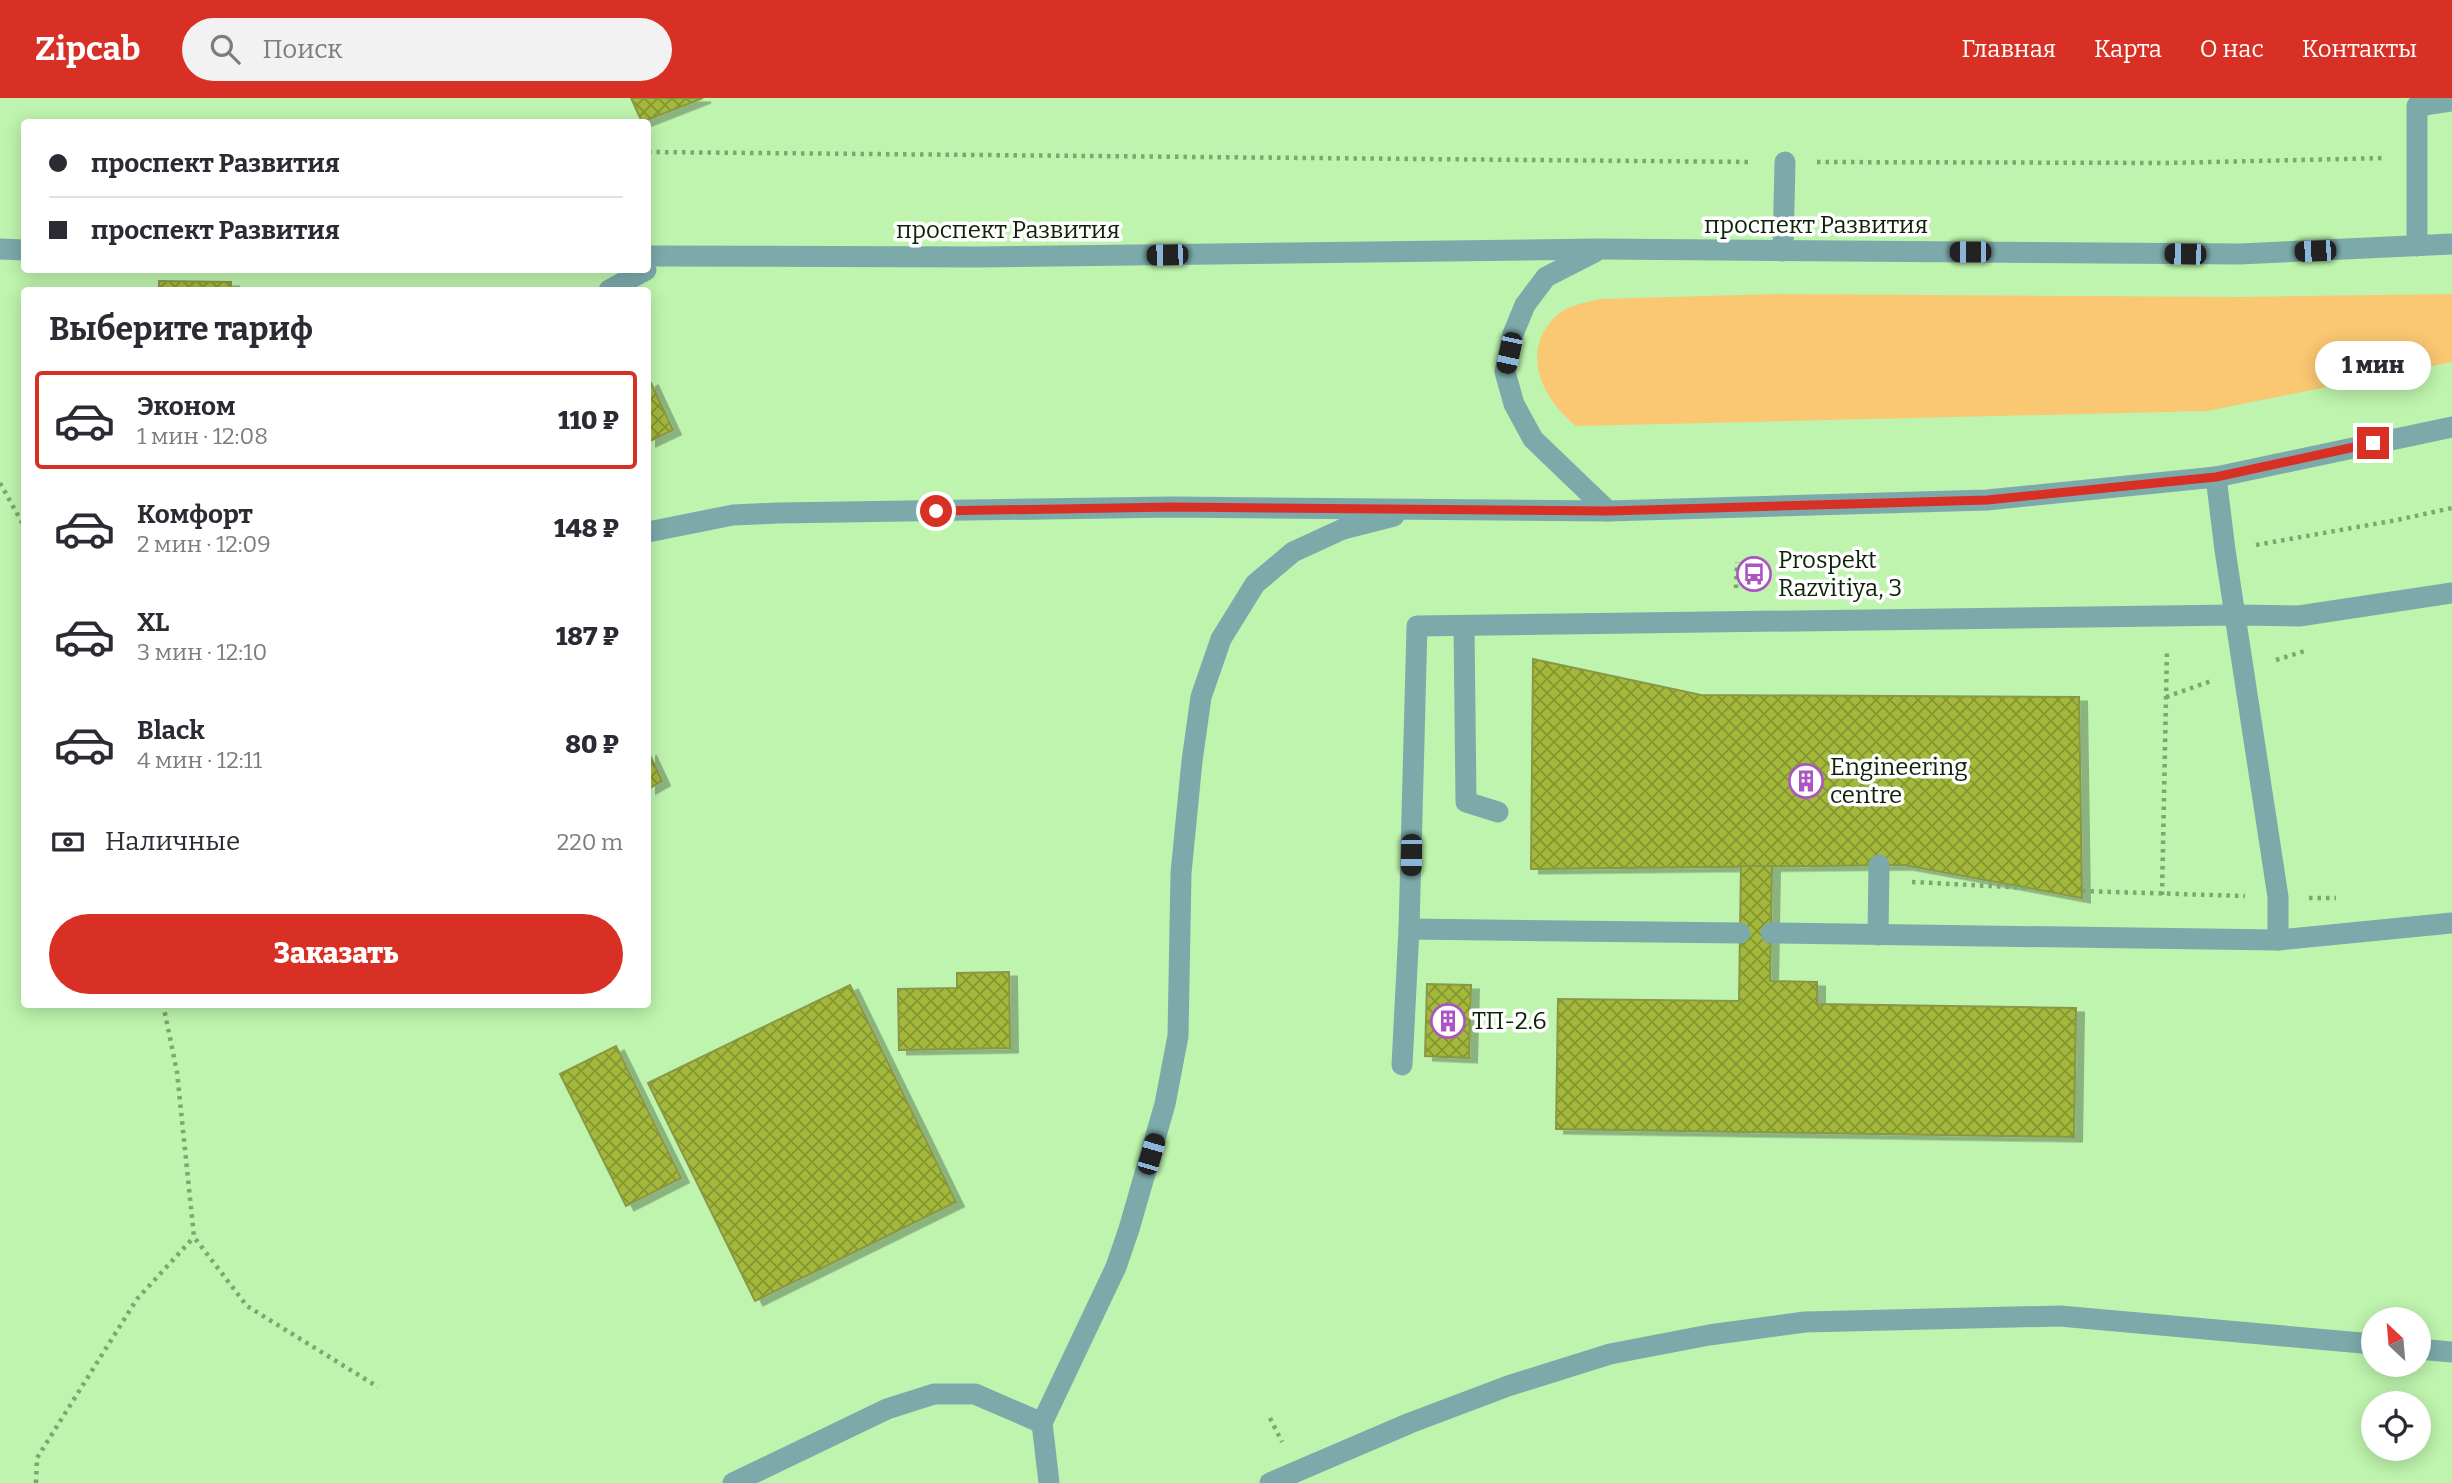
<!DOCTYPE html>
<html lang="ru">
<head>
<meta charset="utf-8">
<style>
  :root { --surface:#fff; --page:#f2f2f3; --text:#2b2b33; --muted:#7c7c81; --line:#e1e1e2; --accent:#d93025 }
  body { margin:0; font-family:Bitter,serif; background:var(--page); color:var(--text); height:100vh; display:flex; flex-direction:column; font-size:26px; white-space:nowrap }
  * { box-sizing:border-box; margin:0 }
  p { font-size:23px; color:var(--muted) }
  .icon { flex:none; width:38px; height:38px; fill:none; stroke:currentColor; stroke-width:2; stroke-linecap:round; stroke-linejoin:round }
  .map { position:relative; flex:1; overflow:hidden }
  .drawer { position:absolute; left:21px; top:189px; width:630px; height:721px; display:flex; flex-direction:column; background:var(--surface); border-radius:7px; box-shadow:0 4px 18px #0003 }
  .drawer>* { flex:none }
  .top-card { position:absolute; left:21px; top:21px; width:630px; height:154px; border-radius:7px; box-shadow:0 4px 18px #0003; display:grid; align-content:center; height:154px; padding:0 28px; background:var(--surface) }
  .needle { width:46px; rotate:334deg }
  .controls { position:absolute; left:2361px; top:1209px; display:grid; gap:14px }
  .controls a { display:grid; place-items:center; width:70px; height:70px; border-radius:50%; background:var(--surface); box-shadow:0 4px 18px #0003; font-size:35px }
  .end { position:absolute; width:32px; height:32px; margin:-16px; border:9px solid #d93025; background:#fff; box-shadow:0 0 0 4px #fff }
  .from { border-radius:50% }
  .bubble { position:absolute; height:49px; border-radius:24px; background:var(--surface); box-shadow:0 4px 18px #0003; font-size:23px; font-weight:800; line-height:49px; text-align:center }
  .car { position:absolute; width:21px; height:42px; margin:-21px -10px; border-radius:9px; box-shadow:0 0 5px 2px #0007; background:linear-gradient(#222 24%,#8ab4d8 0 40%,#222 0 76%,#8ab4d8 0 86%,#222 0) }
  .top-card b { display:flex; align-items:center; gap:24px; height:66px; font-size:26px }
  .top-card b+b { border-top:2px solid var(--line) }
  .top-card i { width:18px; height:18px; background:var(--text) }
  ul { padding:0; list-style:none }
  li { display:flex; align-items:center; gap:21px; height:98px; margin:0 14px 10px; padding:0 14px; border:4px solid transparent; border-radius:7px }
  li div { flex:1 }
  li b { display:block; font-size:26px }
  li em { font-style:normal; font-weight:800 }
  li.active { border-color:var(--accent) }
  li>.icon { width:63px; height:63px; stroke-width:1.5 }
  h2 { padding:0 28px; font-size:32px; line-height:84px }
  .pay { display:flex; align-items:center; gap:18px; height:77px; padding:0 28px; font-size:26px }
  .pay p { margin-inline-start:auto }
  .primary-button { display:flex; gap:14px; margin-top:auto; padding:14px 28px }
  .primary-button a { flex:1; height:80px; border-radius:42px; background:var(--accent); color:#fff; font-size:28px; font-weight:800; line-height:80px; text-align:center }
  header { display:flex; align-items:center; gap:42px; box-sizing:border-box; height:98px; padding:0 35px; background:var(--accent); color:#fff }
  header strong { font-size:33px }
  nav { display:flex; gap:38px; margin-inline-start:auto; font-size:24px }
  .search { width:490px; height:63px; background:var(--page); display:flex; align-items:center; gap:18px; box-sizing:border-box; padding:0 24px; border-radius:38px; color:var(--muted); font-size:26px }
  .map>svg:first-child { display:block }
  .grass { fill:#fac773 }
  .building { fill:url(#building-cross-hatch); stroke:#899846; stroke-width:2; filter:url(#shadow) }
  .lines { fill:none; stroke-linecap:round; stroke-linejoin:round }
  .path { stroke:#7da670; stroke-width:4.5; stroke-dasharray:3.5 5; stroke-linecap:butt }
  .service { stroke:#7caaab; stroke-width:21 }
  .minor { stroke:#7caaab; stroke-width:21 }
  .tertiary { stroke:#7caaab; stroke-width:21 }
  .route { stroke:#d93025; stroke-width:9 }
  .labels { text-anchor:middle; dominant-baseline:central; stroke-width:7; stroke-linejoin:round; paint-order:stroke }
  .street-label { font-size:24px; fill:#0e2207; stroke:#fff }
  .poi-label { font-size:24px; fill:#0e2207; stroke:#fff; text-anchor:start }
</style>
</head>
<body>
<header>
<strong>Zipcab</strong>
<div class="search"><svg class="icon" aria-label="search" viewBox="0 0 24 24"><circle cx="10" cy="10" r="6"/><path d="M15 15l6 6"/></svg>Поиск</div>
<nav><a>Главная</a><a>Карта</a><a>О нас</a><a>Контакты</a></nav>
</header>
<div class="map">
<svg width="2452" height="1385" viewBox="0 0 2452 1385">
  <defs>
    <pattern id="building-cross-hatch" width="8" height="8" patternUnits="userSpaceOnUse" patternTransform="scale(1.75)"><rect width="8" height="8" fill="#a4b93b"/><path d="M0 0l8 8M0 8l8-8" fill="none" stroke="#849630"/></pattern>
    <filter id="shadow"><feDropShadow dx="8" dy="4.5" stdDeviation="0" flood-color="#0004"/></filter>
  </defs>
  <rect width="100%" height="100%" fill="#bef4ad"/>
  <path class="grass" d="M1776,196L2239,199L2452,196V264L2207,313L1576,328C1543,302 1520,255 1554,220C1565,208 1584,205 1599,201Z"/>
  <g class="building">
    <path d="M631,0H703L642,24Z"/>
    <path d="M159,183L231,184V192H159Z"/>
    <path d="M650,283L673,332L648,344V284Z"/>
    <path d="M1533,561L1701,597L2079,599L2082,800L1904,767L1531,771Z"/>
    <path d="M648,653L662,683L648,691Z"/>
    <path d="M1741,768H1772L1770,883L1817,884V906L2076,910L2074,1039L1556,1031L1558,901L1739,903Z"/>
    <path d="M1009,874L1010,950L899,952L898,891L957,890V875Z"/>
    <path d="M1427,886L1471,887L1469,960L1425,958Z"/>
    <path d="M850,887L956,1104L755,1203L648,985Z"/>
    <path d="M616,948L681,1080L626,1108L560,976Z"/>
  </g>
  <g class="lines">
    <g class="path">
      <path d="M648,54L1753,64"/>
      <path d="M1817,64L2168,65L2386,60"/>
      <path d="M0,385L24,428"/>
      <path d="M2256,447L2397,422L2452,410"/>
      <path d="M1736,490L1737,464"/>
      <path d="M2276,562L2305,553"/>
      <path d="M2166,599L2211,583"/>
      <path d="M1912,784L2030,790"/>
      <path d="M2082,793L2245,798"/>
      <path d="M2162,797L2167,551"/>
      <path d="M2309,800H2336"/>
      <path d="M163,906L177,974L194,1139L247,1208L378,1289"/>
      <path d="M1270,1320L1282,1344"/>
      <path d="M36,1385L37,1360L137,1201L194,1139"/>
    </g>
    <g class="service">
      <path d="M2417,148V8L2452,3"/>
      <path d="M1783,153L1785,64"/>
      <path d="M2216,379L2225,452L2278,799V842"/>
      <path d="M1464,528L1466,704L1498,714"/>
      <path d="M1409,831L1740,835"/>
      <path d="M1771,835L2278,842L2452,825"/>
      <path d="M1878,837L1879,767"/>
      <path d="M1402,967L1409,831L1417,528L2234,517L2299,518L2452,495"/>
    </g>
    <g class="minor">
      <path d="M2418,1251L2452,1254"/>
      <path d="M1270,1385L1410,1325L1508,1288L1610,1256L1709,1237L1805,1224L2060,1218L2373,1246"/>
    </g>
    <g class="tertiary">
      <path d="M0,151L24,152"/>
      <path d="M1595,154L1546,179L1525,207L1513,236L1505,274L1514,306L1533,341L1608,413"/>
      <path d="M648,158L978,159L1600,151L2239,156L2452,146"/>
      <path d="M609,192L646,172"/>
      <path d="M648,434L733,417L778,415L1172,409L1608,413L1987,402L2216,379L2452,329"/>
      <path d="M733,1385L887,1311L934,1296H975L1042,1325"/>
      <path d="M1049,1385L1042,1325L1116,1169L1129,1131L1165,1006L1178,938L1181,775L1192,663L1201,599L1221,541L1255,486L1293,454L1343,431L1394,418"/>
    </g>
  </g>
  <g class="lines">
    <path class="route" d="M936,413L1172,409L1608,413L1987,402L2216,379L2373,345"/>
  </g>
  <defs>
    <g id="bus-ring" transform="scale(1.75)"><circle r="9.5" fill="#fff" stroke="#ab55c3" stroke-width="1.5"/><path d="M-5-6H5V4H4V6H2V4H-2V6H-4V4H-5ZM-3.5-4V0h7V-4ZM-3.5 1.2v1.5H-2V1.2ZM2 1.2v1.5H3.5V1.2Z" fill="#ab55c3"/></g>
    <g id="building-ring" transform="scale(1.75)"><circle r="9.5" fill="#fff" stroke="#ab55c3" stroke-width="1.5"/><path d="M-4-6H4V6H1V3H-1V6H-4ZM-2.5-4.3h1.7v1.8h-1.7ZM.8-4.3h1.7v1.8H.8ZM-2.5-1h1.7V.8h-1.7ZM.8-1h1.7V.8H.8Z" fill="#ab55c3"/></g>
  </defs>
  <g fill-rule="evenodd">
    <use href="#bus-ring" x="1754" y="476"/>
    <use href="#building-ring" x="1806" y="683"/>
    <use href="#building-ring" x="1448" y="923"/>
  </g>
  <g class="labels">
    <g class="street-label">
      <text x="1816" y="127">проспект Развития</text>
      <text x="1008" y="132">проспект Развития</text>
    </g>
    <g class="poi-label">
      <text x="1778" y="462">Prospekt<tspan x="1778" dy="28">Razvitiya, 3</tspan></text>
      <text x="1830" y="669">Engineering<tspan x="1830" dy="28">centre</tspan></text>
      <text x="1472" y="923">ТП-2.6</text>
    </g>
  </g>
</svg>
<div class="controls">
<a><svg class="needle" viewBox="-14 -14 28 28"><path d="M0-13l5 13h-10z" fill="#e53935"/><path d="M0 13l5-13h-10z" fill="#7c7c81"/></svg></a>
<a><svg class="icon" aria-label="locate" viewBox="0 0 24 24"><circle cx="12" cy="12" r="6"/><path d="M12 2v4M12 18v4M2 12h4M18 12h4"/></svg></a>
</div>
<i class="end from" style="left:936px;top:413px"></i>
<i class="end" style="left:2373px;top:345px"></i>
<div class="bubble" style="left:2315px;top:243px;width:116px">1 мин</div>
<i class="car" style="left:2315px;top:153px;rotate:268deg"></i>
<i class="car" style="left:1970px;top:154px;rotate:270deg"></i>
<i class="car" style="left:2185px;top:156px;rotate:271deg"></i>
<i class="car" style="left:1167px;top:157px;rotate:269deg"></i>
<i class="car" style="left:1509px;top:255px;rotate:192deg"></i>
<i class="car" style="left:1411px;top:757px;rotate:181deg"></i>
<i class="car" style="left:1151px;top:1056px;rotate:16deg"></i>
<div class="top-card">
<b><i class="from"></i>проспект Развития</b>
<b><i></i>проспект Развития</b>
</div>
<section class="drawer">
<h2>Выберите тариф</h2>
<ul>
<li class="active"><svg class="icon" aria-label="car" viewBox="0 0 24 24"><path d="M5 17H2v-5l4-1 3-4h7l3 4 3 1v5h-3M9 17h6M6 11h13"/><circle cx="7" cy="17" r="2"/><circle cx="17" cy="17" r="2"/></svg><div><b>Эконом</b><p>1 мин · 12:08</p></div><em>110 ₽</em></li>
<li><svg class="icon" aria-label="car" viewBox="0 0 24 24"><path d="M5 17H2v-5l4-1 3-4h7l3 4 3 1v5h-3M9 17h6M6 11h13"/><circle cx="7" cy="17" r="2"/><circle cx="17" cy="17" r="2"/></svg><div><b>Комфорт</b><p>2 мин · 12:09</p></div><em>148 ₽</em></li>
<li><svg class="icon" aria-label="car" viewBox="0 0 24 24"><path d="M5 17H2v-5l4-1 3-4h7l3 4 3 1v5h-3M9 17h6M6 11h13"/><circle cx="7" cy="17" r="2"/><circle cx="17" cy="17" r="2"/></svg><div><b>XL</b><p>3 мин · 12:10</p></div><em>187 ₽</em></li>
<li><svg class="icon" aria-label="car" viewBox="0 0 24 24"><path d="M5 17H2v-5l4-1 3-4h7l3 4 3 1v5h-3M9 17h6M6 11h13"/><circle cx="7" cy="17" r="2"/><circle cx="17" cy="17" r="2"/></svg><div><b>Black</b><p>4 мин · 12:11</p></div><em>80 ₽</em></li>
</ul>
<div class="pay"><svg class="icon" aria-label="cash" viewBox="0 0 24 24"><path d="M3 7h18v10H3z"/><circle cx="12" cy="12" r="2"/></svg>Наличные<p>220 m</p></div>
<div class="primary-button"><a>Заказать</a></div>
</section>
</div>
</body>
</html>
